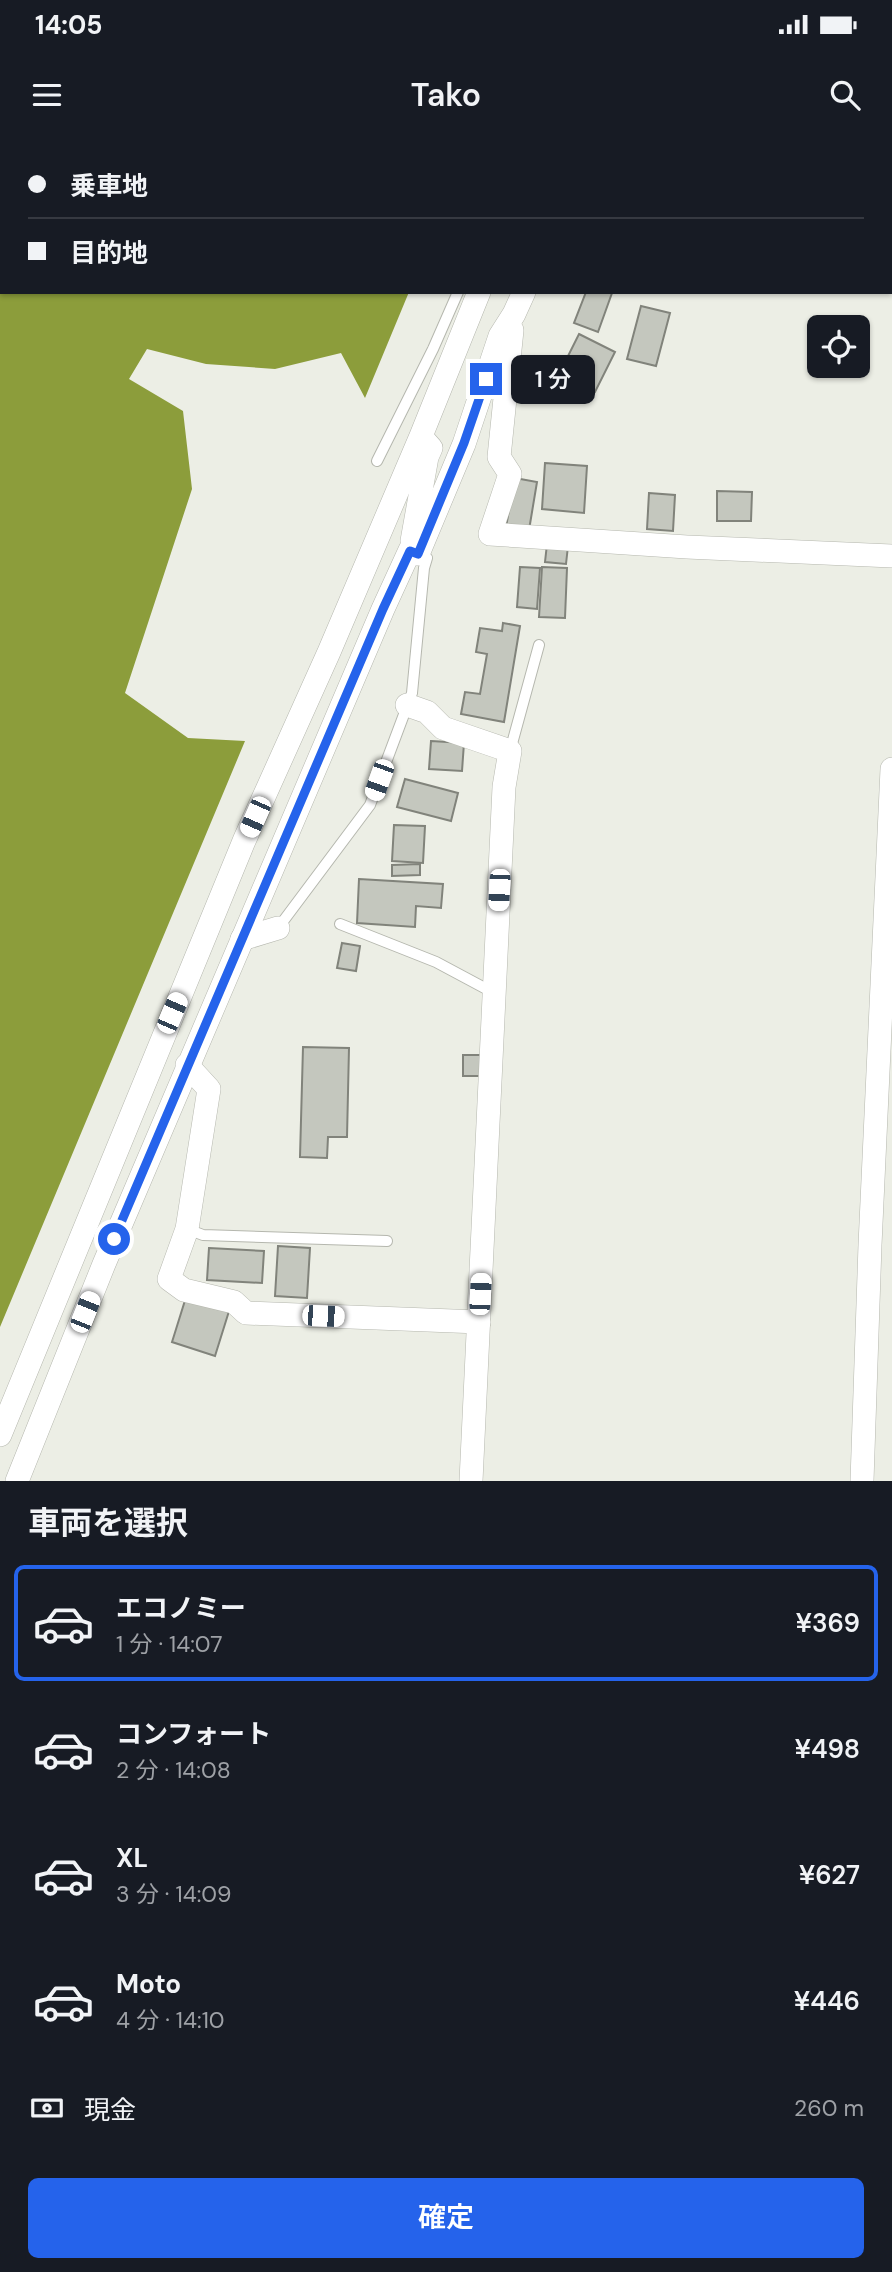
<!DOCTYPE html>
<html lang="ja">
<head>
<meta charset="utf-8">
<style>
  :root { --surface:#171b24; --page:#20242c; --text:#f1f3f6; --muted:#9ea1a6; --line:#363941; --accent:#2563eb }
  body { margin:0; font-family:"DM Sans","Noto Sans JP",sans-serif; background:var(--page); color:var(--text); height:100vh; display:flex; flex-direction:column; font-size:26px; white-space:nowrap }
  * { box-sizing:border-box; margin:0 }
  p { font-size:23px; color:var(--muted) }
  .icon { flex:none; width:38px; height:38px; fill:none; stroke:currentColor; stroke-width:2; stroke-linecap:round; stroke-linejoin:round }
  .map { position:relative; height:1341px; overflow:hidden }
  .sheet { display:flex; flex-direction:column; background:var(--surface); flex:1 }
  .sheet>* { flex:none }
  .hud { position:absolute; left:0px; top:0px; width:892px; height:154px; box-shadow:0 2px 5px #0004; display:grid; align-content:center; height:154px; padding:0 28px; background:var(--surface) }
  .fabs { position:absolute; left:807px; top:175px; display:grid; gap:14px }
  .fabs a { display:grid; place-items:center; width:63px; height:63px; border-radius:10px; background:var(--surface); box-shadow:0 2px 5px #0004; font-size:35px }
  .end { position:absolute; width:32px; height:32px; margin:-16px; border:9px solid #2563eb; background:#fff; box-shadow:0 0 0 4px #fff }
  .from { border-radius:50% }
  .bubble { position:absolute; height:49px; border-radius:10px; background:var(--surface); box-shadow:0 2px 5px #0004; font-size:23px; font-weight:600; line-height:49px; text-align:center }
  .car { position:absolute; width:21px; height:42px; margin:-21px -10px; border-radius:9px; box-shadow:0 0 5px 2px #0007; background:linear-gradient(#fff 24%,#345 0 40%,#fff 0 76%,#345 0 86%,#fff 0) }
  .hud b { display:flex; align-items:center; gap:24px; height:66px; font-size:26px }
  .hud b+b { border-top:2px solid var(--line) }
  .hud i { width:18px; height:18px; background:var(--text) }
  ul { padding:0; list-style:none }
  li { display:flex; align-items:center; gap:21px; height:116px; margin:0 14px 10px; padding:0 14px; border:4px solid transparent; border-radius:10px }
  li div { flex:1 }
  li b { display:block; font-size:26px }
  li em { font-style:normal; font-weight:600 }
  li.selected { border-color:var(--accent) }
  li>.icon { width:63px; height:63px; stroke-width:1.5 }
  h2 { padding:0 28px; font-size:32px; line-height:84px }
  .pay { display:flex; align-items:center; gap:18px; height:77px; padding:0 28px; font-size:26px }
  .pay p { margin-inline-start:auto }
  .primary-button { display:flex; gap:14px; margin-top:auto; padding:14px 28px }
  .primary-button a { flex:1; height:80px; border-radius:10px; background:var(--accent); color:#fff; font-size:28px; font-weight:600; line-height:80px; text-align:center }
  .status { display:flex; justify-content:space-between; align-items:center; height:49px; padding:0 35px; background:var(--surface); direction:ltr }
  .status svg { height:19px; fill:currentColor }
  header { display:flex; justify-content:space-between; align-items:center; height:91px; padding:0 28px; background:var(--surface); font-size:32px; font-weight:600 }
  .map>svg:first-child { display:block }
  .water { fill:#8c9d3b }
  .lines { fill:none; stroke-linecap:round; stroke-linejoin:round }
  .stream { stroke:#8c9d3b; stroke-width:7 }
  .building { fill:#c4c7be; stroke:#81837b; stroke-width:2 }
  .service-casing { stroke:#b5b7ae; stroke-width:12 }
  .minor-casing { stroke:#b5b7ae; stroke-width:24 }
  .service { stroke:#fff; stroke-width:10 }
  .minor { stroke:#fff; stroke-width:23 }
  .route { stroke:#2563eb; stroke-width:9 }
</style>
</head>
<body>
<div class="status"><b>14:05</b><svg viewBox="0 0 49 12"><path d="M0 12V9h3v3zM5 12V6h3v6zM10 12V3h3v9zM15 12V0h3v12zM26 1h20v11H26zM47 4h2v5h-2z"/></svg></div>
<header><svg class="icon" aria-label="menu" viewBox="0 0 24 24"><path d="M4 6h16M4 12h16M4 18h16"/></svg>Tako<svg class="icon" aria-label="search" viewBox="0 0 24 24"><circle cx="10" cy="10" r="6"/><path d="M15 15l6 6"/></svg></header>
<div class="map">
<svg width="892" height="1341" viewBox="0 0 892 1341">
  <rect width="100%" height="100%" fill="#eceee5"/>
  <path class="water" d="M0,0H474L477,2H2V152H409L365,258L341,213L275,229L206,224L147,209L129,239L183,271L192,349L125,553L188,598L245,601L0,1187Z"/>
  <g class="lines">
    <path class="stream" d="M891,44H892"/>
  </g>
  <g class="building">
    <path d="M586,152L612,153L598,192L574,183Z"/>
    <path d="M641,166L670,173L656,226L627,219Z"/>
    <path d="M579,194L615,212L595,252L559,234Z"/>
    <path d="M545,323L587,326L584,373L542,369Z"/>
    <path d="M515,338L537,342L528,396L505,392Z"/>
    <path d="M717,351L752,352L751,381H717Z"/>
    <path d="M649,353L675,355L673,391L647,389Z"/>
    <path d="M547,404L568,406L566,424L545,422Z"/>
    <path d="M520,427L540,428L537,469L517,467Z"/>
    <path d="M542,427L567,428L565,478L539,477Z"/>
    <path d="M503,483L520,486L504,582L461,574L465,552L480,554L487,514L476,512L480,488L502,491Z"/>
    <path d="M431,601L464,603L462,631L429,629Z"/>
    <path d="M405,639L458,653L451,681L397,667Z"/>
    <path d="M394,685L425,686L423,723L392,721Z"/>
    <path d="M420,724V735L392,736V725Z"/>
    <path d="M359,739L443,744L441,768L416,766L415,787L357,783Z"/>
    <path d="M342,803L360,806L356,831L337,828Z"/>
    <path d="M303,907L349,908L347,997H328L327,1018L300,1017Z"/>
    <path d="M463,915H481L480,936H463Z"/>
    <path d="M278,1106L310,1108L307,1158L275,1156Z"/>
    <path d="M209,1108L264,1111L262,1143L207,1140Z"/>
    <path d="M187,1154L230,1168L215,1216L172,1202Z"/>
  </g>
  <g class="lines">
    <g class="service-casing">
      <g id="service">
        <path d="M377,321L433,209L458,152"/>
        <path d="M510,611L539,505"/>
        <path d="M340,784L436,822L494,853"/>
        <path d="M278,788L370,665L412,553L424,428L427,418L420,415"/>
        <path d="M187,1089L203,1095L387,1101"/>
      </g>
    </g>
    <g class="minor-casing">
      <g id="minor">
        <path d="M606,2L609,0"/>
        <path d="M653,2L654,0"/>
        <path d="M891,133H892"/>
        <path d="M512,190L499,317L510,334L490,394L687,407L892,416"/>
        <path d="M412,401L427,317L431,308L424,300"/>
        <path d="M407,565L427,572L443,588L510,611L504,647L471,1341"/>
        <path d="M242,799L278,788"/>
        <path d="M187,925L209,949L187,1089L169,1139L184,1150L234,1162L246,1173L479,1182"/>
        <path d="M0,1295L244,701L329,512L421,296L479,152"/>
        <path d="M17,1341L104,1124L383,469L410,410L418,414L464,304L500,196L514,174L524,152"/>
        <path d="M862,1341L870,1105L892,629"/>
      </g>
    </g>
    <use href="#service" class="service"/>
    <use href="#minor" class="minor"/>
  </g>
  <g class="lines">
    <path class="route" d="M114,1099L383,469L410,411L418,414L464,303L486,239"/>
  </g>
</svg>
<div class="fabs">
<a><svg class="icon" aria-label="locate" viewBox="0 0 24 24"><circle cx="12" cy="12" r="6"/><path d="M12 2v4M12 18v4M2 12h4M18 12h4"/></svg></a>
</div>
<i class="end from" style="left:114px;top:1099px"></i>
<i class="end" style="left:486px;top:239px"></i>
<div class="bubble" style="left:511px;top:215px;width:84px">1 分</div>
<i class="car" style="left:379px;top:640px;rotate:200deg"></i>
<i class="car" style="left:255px;top:677px;rotate:204deg"></i>
<i class="car" style="left:499px;top:750px;rotate:183deg"></i>
<i class="car" style="left:172px;top:873px;rotate:23deg"></i>
<i class="car" style="left:480px;top:1154px;rotate:3deg"></i>
<i class="car" style="left:85px;top:1172px;rotate:22deg"></i>
<i class="car" style="left:323px;top:1176px;rotate:92deg"></i>
<div class="hud">
<b><i class="from"></i>乗車地</b>
<b><i></i>目的地</b>
</div>
</div>
<section class="sheet">
<h2>車両を選択</h2>
<ul>
<li class="selected"><svg class="icon" aria-label="car" viewBox="0 0 24 24"><path d="M5 17H2v-5l4-1 3-4h7l3 4 3 1v5h-3M9 17h6M6 11h13"/><circle cx="7" cy="17" r="2"/><circle cx="17" cy="17" r="2"/></svg><div><b>エコノミー</b><p>1 分 · 14:07</p></div><em>¥369</em></li>
<li><svg class="icon" aria-label="car" viewBox="0 0 24 24"><path d="M5 17H2v-5l4-1 3-4h7l3 4 3 1v5h-3M9 17h6M6 11h13"/><circle cx="7" cy="17" r="2"/><circle cx="17" cy="17" r="2"/></svg><div><b>コンフォート</b><p>2 分 · 14:08</p></div><em>¥498</em></li>
<li><svg class="icon" aria-label="car" viewBox="0 0 24 24"><path d="M5 17H2v-5l4-1 3-4h7l3 4 3 1v5h-3M9 17h6M6 11h13"/><circle cx="7" cy="17" r="2"/><circle cx="17" cy="17" r="2"/></svg><div><b>XL</b><p>3 分 · 14:09</p></div><em>¥627</em></li>
<li><svg class="icon" aria-label="car" viewBox="0 0 24 24"><path d="M5 17H2v-5l4-1 3-4h7l3 4 3 1v5h-3M9 17h6M6 11h13"/><circle cx="7" cy="17" r="2"/><circle cx="17" cy="17" r="2"/></svg><div><b>Moto</b><p>4 分 · 14:10</p></div><em>¥446</em></li>
</ul>
<div class="pay"><svg class="icon" aria-label="cash" viewBox="0 0 24 24"><path d="M3 7h18v10H3z"/><circle cx="12" cy="12" r="2"/></svg>現金<p>260 m</p></div>
<div class="primary-button"><a>確定</a></div>
</section>
</body>
</html>
